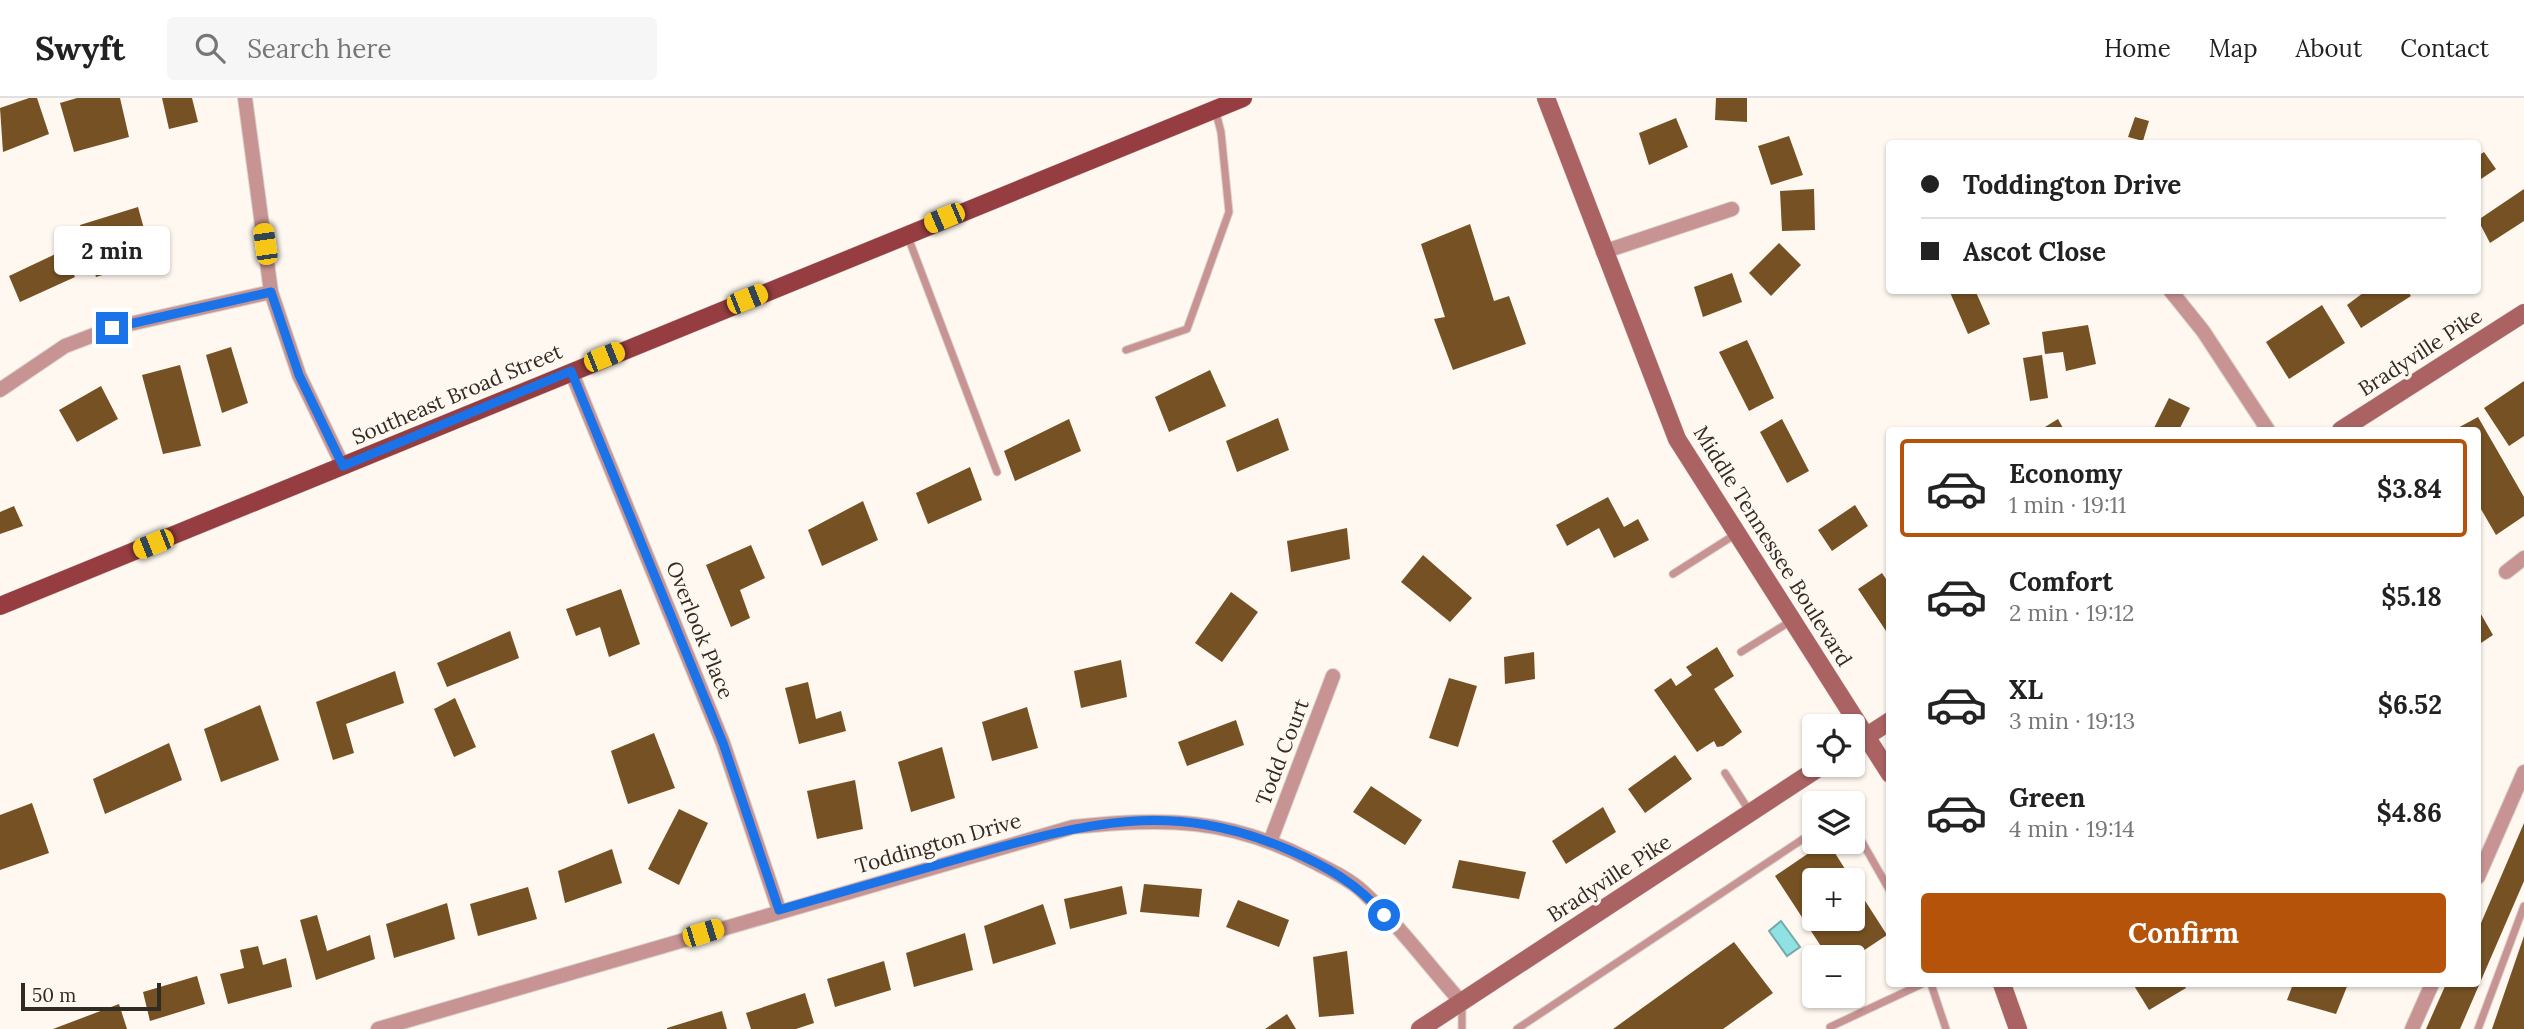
<!DOCTYPE html>
<html lang="en">
<head>
<meta charset="utf-8">
<style>
  :root { --surface:#fff; --page:#f6f6f6; --text:#222; --muted:#767676; --line:#e0e0e0; --accent:#b45309 }
  body { margin:0; font-family:Lora,serif; background:var(--page); color:var(--text); height:100vh; display:flex; flex-direction:column; font-size:26px; white-space:nowrap }
  * { box-sizing:border-box; margin:0 }
  p { font-size:23px; color:var(--muted) }
  .icon { flex:none; width:38px; height:38px; fill:none; stroke:currentColor; stroke-width:2; stroke-linecap:round; stroke-linejoin:round }
  .map { position:relative; flex:1; overflow:hidden }
  .details { position:absolute; left:1886px; top:329px; width:595px; height:560px; display:flex; flex-direction:column; background:var(--surface); border-radius:7px; box-shadow:0 2px 5px #0004 }
  .details>* { flex:none }
  .banner { position:absolute; left:1886px; top:42px; width:595px; height:154px; border-radius:7px; box-shadow:0 2px 5px #0004; display:grid; align-content:center; height:154px; padding:0 35px; background:var(--surface) }
  .tools { position:absolute; left:1802px; top:616px; display:grid; gap:14px }
  .tools a { display:grid; place-items:center; width:63px; height:63px; border-radius:7px; background:var(--surface); box-shadow:0 2px 5px #0004; font-size:35px }
  .scale { position:absolute; left:21px; bottom:18px; width:140px; box-sizing:border-box; padding-left:7px; border:4px solid #302b23; border-top:0; font-size:19px; line-height:24px; white-space:nowrap; color:#302b23; -webkit-text-stroke:5px #fef8f0; paint-order:stroke }
  .end { position:absolute; width:32px; height:32px; margin:-16px; border:9px solid #1a73e8; background:#fff; box-shadow:0 0 0 4px #fff }
  .from { border-radius:50% }
  .bubble { position:absolute; height:49px; border-radius:7px; background:var(--surface); box-shadow:0 2px 5px #0004; font-size:23px; font-weight:800; line-height:49px; text-align:center }
  .car { position:absolute; width:21px; height:42px; margin:-21px -10px; border-radius:9px; box-shadow:0 0 5px 2px #0007; background:linear-gradient(#f5c518 24%,#345 0 40%,#f5c518 0 76%,#345 0 86%,#f5c518 0) }
  .banner b { display:flex; align-items:center; gap:24px; height:66px; font-size:26px }
  .banner b+b { border-top:2px solid var(--line) }
  .banner i { width:18px; height:18px; background:var(--text) }
  ul { padding:12px 0 0; list-style:none }
  li { display:flex; align-items:center; gap:21px; height:98px; margin:0 14px 10px; padding:0 21px; border:4px solid transparent; border-radius:7px }
  li div { flex:1 }
  li b { display:block; font-size:26px }
  li em { font-style:normal; font-weight:800 }
  li.current { border-color:var(--accent) }
  li>.icon { width:63px; height:63px; stroke-width:1.5 }
  .action { display:flex; gap:14px; margin-top:auto; padding:14px 35px }
  .action a { flex:1; height:80px; border-radius:7px; background:var(--accent); color:#fff; font-size:28px; font-weight:800; line-height:80px; text-align:center }
  header { display:flex; align-items:center; gap:42px; box-sizing:border-box; height:98px; padding:0 35px; background:var(--surface); border-bottom:2px solid var(--line) }
  header strong { font-size:33px }
  nav { display:flex; gap:38px; margin-inline-start:auto; font-size:24px }
  .search { width:490px; height:63px; background:var(--page); display:flex; align-items:center; gap:18px; box-sizing:border-box; padding:0 24px; border-radius:7px; color:var(--muted); font-size:26px }
  .map>svg:first-child { display:block }
  .water { fill:#90e1e3; stroke:#73aaa9; stroke-width:2 }
  .building { fill:#765123 }
  .lines { fill:none; stroke-linecap:round; stroke-linejoin:round }
  .lane-casing { stroke:#d9d3cb; stroke-width:9 }
  .street-casing { stroke:#d9d3cb; stroke-width:16 }
  .secondary-casing { stroke:#d9d3cb; stroke-width:19 }
  .primary-casing { stroke:#d9d3cb; stroke-width:19 }
  .lane { stroke:#c89493; stroke-width:7 }
  .street { stroke:#c89493; stroke-width:14 }
  .secondary { stroke:#ab6263; stroke-width:18 }
  .primary { stroke:#953d41; stroke-width:18 }
  .route { stroke:#1a73e8; stroke-width:9 }
  .labels { text-anchor:middle; dominant-baseline:central; stroke-width:7; stroke-linejoin:round; paint-order:stroke }
  .street-label { font-size:21px; fill:#302b23; stroke:#fef8f0 }
</style>
</head>
<body>
<header>
<strong>Swyft</strong>
<div class="search"><svg class="icon" aria-label="search" viewBox="0 0 24 24"><circle cx="10" cy="10" r="6"/><path d="M15 15l6 6"/></svg>Search here</div>
<nav><a>Home</a><a>Map</a><a>About</a><a>Contact</a></nav>
</header>
<div class="map">
<svg width="2524" height="931" viewBox="0 0 2524 931">
  <rect width="100%" height="100%" fill="#fef8f0"/>
  <path class="water" d="M1781,823L1800,849L1787,858L1769,833Z"/>
  <g class="building">
    <path d="M29,0H37L49,36L3,54L0,10Z"/>
    <path d="M77,0H120L129,39L74,54L60,5Z"/>
    <path d="M162,0H192L198,24L169,31Z"/>
    <path d="M1716,0H1747V24L1715,22Z"/>
    <path d="M2135,19L2149,23L2143,43L2128,39Z"/>
    <path d="M1676,20L1688,49L1649,67L1639,35Z"/>
    <path d="M1789,38L1803,77L1771,87L1758,48Z"/>
    <path d="M2484,54L2496,71L2478,83V58Z"/>
    <path d="M1814,91L1815,132L1782,133L1780,93Z"/>
    <path d="M2524,91V123L2490,145L2478,122Z"/>
    <path d="M138,109L146,138L115,146L122,171L96,179L80,127Z"/>
    <path d="M1470,126L1494,203L1509,198L1526,246L1453,272L1434,221L1445,219L1421,146Z"/>
    <path d="M1779,145L1801,167L1771,198L1749,175Z"/>
    <path d="M64,152L75,179L20,204L9,178Z"/>
    <path d="M1732,175L1742,204L1703,219L1694,189Z"/>
    <path d="M1949,192H1975L1990,226L1968,236Z"/>
    <path d="M2367,192H2407L2411,198L2361,230L2347,207Z"/>
    <path d="M2322,207L2345,245L2289,281L2266,244Z"/>
    <path d="M2088,227L2096,266L2066,273L2063,254L2045,256L2042,234Z"/>
    <path d="M1747,242L1774,300L1749,313L1719,254Z"/>
    <path d="M231,249L248,305L222,315L206,257Z"/>
    <path d="M2042,257L2048,300L2030,303L2023,260Z"/>
    <path d="M180,267L201,348L163,356L142,277Z"/>
    <path d="M1210,272L1226,308L1169,334L1155,299Z"/>
    <path d="M2524,283V338L2509,348L2484,310Z"/>
    <path d="M101,288L118,321L77,344L59,312Z"/>
    <path d="M2169,300L2190,310L2179,332H2153Z"/>
    <path d="M2478,319L2524,399V418L2496,437L2478,406V332H2454Z"/>
    <path d="M1278,320L1289,352L1237,374L1226,343Z"/>
    <path d="M1069,321L1081,353L1015,383L1004,353Z"/>
    <path d="M1782,321L1809,373L1787,385L1760,334Z"/>
    <path d="M2058,321L2064,332H2040Z"/>
    <path d="M970,369L982,402L928,426L916,395Z"/>
    <path d="M1608,399L1624,429L1638,421L1649,442L1614,460L1599,430L1567,448L1556,427Z"/>
    <path d="M863,403L878,442L822,468L808,432Z"/>
    <path d="M1855,407L1868,428L1832,453L1818,432Z"/>
    <path d="M14,408L23,428L0,436V414Z"/>
    <path d="M1347,430L1350,461L1291,474L1287,443Z"/>
    <path d="M751,447L765,480L740,492L750,520L731,529L706,467Z"/>
    <path d="M1423,457L1472,500L1450,524L1401,484Z"/>
    <path d="M1882,475L1890,487V539L1858,491Z"/>
    <path d="M621,491L640,546L609,559L600,529L576,538L566,511Z"/>
    <path d="M1231,494L1258,514L1222,564L1195,545Z"/>
    <path d="M2478,511L2493,537L2478,547Z"/>
    <path d="M510,533L519,560L447,589L437,565Z"/>
    <path d="M1717,549L1734,578L1714,591L1742,634L1723,648L1717,649L1714,643L1697,654L1654,592L1671,580L1676,588L1692,577L1686,569Z"/>
    <path d="M1534,554L1535,581L1505,586L1504,559Z"/>
    <path d="M1121,562L1127,599L1081,610L1074,573Z"/>
    <path d="M395,573L404,605L346,626L354,655L333,662L316,604Z"/>
    <path d="M1449,580L1477,588L1458,649L1429,640Z"/>
    <path d="M808,584L816,621L841,613L846,633L799,646L785,590Z"/>
    <path d="M455,600L476,649L454,659L434,611Z"/>
    <path d="M260,607L279,662L221,684L204,631Z"/>
    <path d="M1027,609L1038,650L992,663L982,624Z"/>
    <path d="M1236,622L1244,647L1187,668L1178,644Z"/>
    <path d="M654,635L675,690L628,706L611,653Z"/>
    <path d="M169,645L182,682L105,716L93,681Z"/>
    <path d="M942,649L955,700L911,714L898,664Z"/>
    <path d="M1675,657L1692,681L1645,715L1628,691Z"/>
    <path d="M855,682L863,731L817,741L807,693Z"/>
    <path d="M1371,688L1422,722L1405,747L1353,714Z"/>
    <path d="M32,705L49,755L0,772V717Z"/>
    <path d="M1603,709L1616,734L1566,766L1552,743Z"/>
    <path d="M679,711L708,725L679,787L648,771Z"/>
    <path d="M2524,725V783L2460,931H2426L2446,886H2478V832Z"/>
    <path d="M1825,744H1828L1852,782H1815V821H1853V784L1887,837L1854,859H1828L1775,778Z"/>
    <path d="M612,751L622,785L565,805L558,773Z"/>
    <path d="M1459,762L1526,774L1519,801L1452,790Z"/>
    <path d="M1144,786L1202,791L1199,819L1140,814Z"/>
    <path d="M1122,788L1127,816L1070,831L1064,801Z"/>
    <path d="M528,789L537,821L478,838L470,806Z"/>
    <path d="M1238,802L1289,822L1279,849L1226,829Z"/>
    <path d="M447,805L455,841L394,860L386,826Z"/>
    <path d="M1043,806L1056,846L993,866L984,828Z"/>
    <path d="M317,817L327,853L370,837L375,861L316,882L300,822Z"/>
    <path d="M965,835L973,872L914,889L906,855Z"/>
    <path d="M2524,838V931H2492Z"/>
    <path d="M1734,844L1773,895L1723,931H1613Z"/>
    <path d="M258,848L263,867L286,860L292,889L228,906L220,876L244,870L240,852Z"/>
    <path d="M1347,853L1354,916L1319,919L1313,859Z"/>
    <path d="M884,863L891,892L835,909L827,881Z"/>
    <path d="M197,878L205,906L150,923L143,894Z"/>
    <path d="M2133,886H2183L2186,890L2149,912Z"/>
    <path d="M2293,886H2348L2336,916L2287,902Z"/>
    <path d="M805,895L814,925L796,931H751L746,915Z"/>
    <path d="M119,906L127,931H53Z"/>
    <path d="M722,913L727,931H667V930Z"/>
    <path d="M1287,916L1296,931H1265Z"/>
  </g>
  <g class="lines">
    <g class="lane-casing">
      <g id="lane">
        <path d="M908,139L997,374"/>
        <path d="M1126,252L1187,231L1229,114L1221,34L1215,11"/>
        <path d="M1673,476L1736,436"/>
        <path d="M1741,554L1791,523"/>
        <path d="M1725,675L1750,714"/>
        <path d="M1853,728L1890,793"/>
        <path d="M1931,886L1946,931"/>
        <path d="M1462,905V931"/>
        <path d="M1830,929L1922,886"/>
        <path d="M1517,931L1815,733"/>
        <path d="M2478,931L2524,808"/>
      </g>
    </g>
    <g class="street-casing">
      <g id="street">
        <path d="M245,0L271,194L299,277L343,368"/>
        <path d="M1603,154L1732,111"/>
        <path d="M2170,192L2203,233L2268,332"/>
        <path d="M571,273L723,645L779,812"/>
        <path d="M0,292L65,248L112,230L271,194"/>
        <path d="M2506,474L2524,460"/>
        <path d="M1270,744L1333,578"/>
        <path d="M2478,779L2524,674"/>
        <path d="M378,931L1073,729C1165,720 1227,719 1312,763C1329,772 1348,780 1362,793C1398,826 1429,868 1462,905"/>
        <path d="M2412,931L2432,886"/>
      </g>
    </g>
    <g class="secondary-casing">
      <g id="secondary">
        <path d="M1546,0L1677,341L1890,676"/>
        <path d="M2341,332L2524,215"/>
        <path d="M1853,647L1890,623"/>
        <path d="M2002,886L2018,931"/>
        <path d="M1420,931L1823,667"/>
      </g>
    </g>
    <g class="primary-casing">
      <path id="primary" d="M0,508L1243,0"/>
    </g>
    <use href="#lane" class="lane"/>
    <use href="#street" class="street"/>
    <use href="#secondary" class="secondary"/>
    <use href="#primary" class="primary"/>
  </g>
  <g class="lines">
    <path class="route" d="M112,230L271,194L299,277L343,368L571,273L723,645L779,812C839,795 899,778 958,761C1079,727 1167,699 1289,752C1326,768 1358,786 1384,817"/>
  </g>
  <g class="labels">
    <g class="street-label">
      <text transform="translate(2420 254) rotate(-33)">Bradyville Pike</text>
      <text transform="translate(457 296) rotate(-23)">Southeast Broad Street</text>
      <text transform="translate(1773 448) rotate(58)">Middle Tennessee Boulevard</text>
      <text transform="translate(700 532) rotate(68)">Overlook Place</text>
      <text transform="translate(1282 654) rotate(-69)">Todd Court</text>
      <text transform="translate(938 745) rotate(-16)">Toddington Drive</text>
      <text transform="translate(1609 780) rotate(-33)">Bradyville Pike</text>
    </g>
  </g>
</svg>
<div class="tools">
<a><svg class="icon" aria-label="locate" viewBox="0 0 24 24"><circle cx="12" cy="12" r="6"/><path d="M12 2v4M12 18v4M2 12h4M18 12h4"/></svg></a>
<a><svg class="icon" aria-label="layers" viewBox="0 0 24 24"><path d="M12 4l9 5-9 5-9-5zM3 14l9 5 9-5"/></svg></a>
<a>+</a>
<a>−</a>
</div>
<div class="scale">50 m</div>
<i class="end from" style="left:1384px;top:817px"></i>
<i class="end" style="left:112px;top:230px"></i>
<div class="bubble" style="left:54px;top:128px;width:116px">2 min</div>
<i class="car" style="left:944px;top:120px;rotate:247deg"></i>
<i class="car" style="left:265px;top:146px;rotate:352deg"></i>
<i class="car" style="left:747px;top:201px;rotate:68deg"></i>
<i class="car" style="left:604px;top:259px;rotate:68deg"></i>
<i class="car" style="left:153px;top:446px;rotate:248deg"></i>
<i class="car" style="left:703px;top:835px;rotate:73deg"></i>
<div class="banner">
<b><i class="from"></i>Toddington Drive</b>
<b><i></i>Ascot Close</b>
</div>
<section class="details">
<ul>
<li class="current"><svg class="icon" aria-label="car" viewBox="0 0 24 24"><path d="M5 17H2v-5l4-1 3-4h7l3 4 3 1v5h-3M9 17h6M6 11h13"/><circle cx="7" cy="17" r="2"/><circle cx="17" cy="17" r="2"/></svg><div><b>Economy</b><p>1 min · 19:11</p></div><em>$3.84</em></li>
<li><svg class="icon" aria-label="car" viewBox="0 0 24 24"><path d="M5 17H2v-5l4-1 3-4h7l3 4 3 1v5h-3M9 17h6M6 11h13"/><circle cx="7" cy="17" r="2"/><circle cx="17" cy="17" r="2"/></svg><div><b>Comfort</b><p>2 min · 19:12</p></div><em>$5.18</em></li>
<li><svg class="icon" aria-label="car" viewBox="0 0 24 24"><path d="M5 17H2v-5l4-1 3-4h7l3 4 3 1v5h-3M9 17h6M6 11h13"/><circle cx="7" cy="17" r="2"/><circle cx="17" cy="17" r="2"/></svg><div><b>XL</b><p>3 min · 19:13</p></div><em>$6.52</em></li>
<li><svg class="icon" aria-label="car" viewBox="0 0 24 24"><path d="M5 17H2v-5l4-1 3-4h7l3 4 3 1v5h-3M9 17h6M6 11h13"/><circle cx="7" cy="17" r="2"/><circle cx="17" cy="17" r="2"/></svg><div><b>Green</b><p>4 min · 19:14</p></div><em>$4.86</em></li>
</ul>
<div class="action"><a>Confirm</a></div>
</section>
</div>
</body>
</html>
